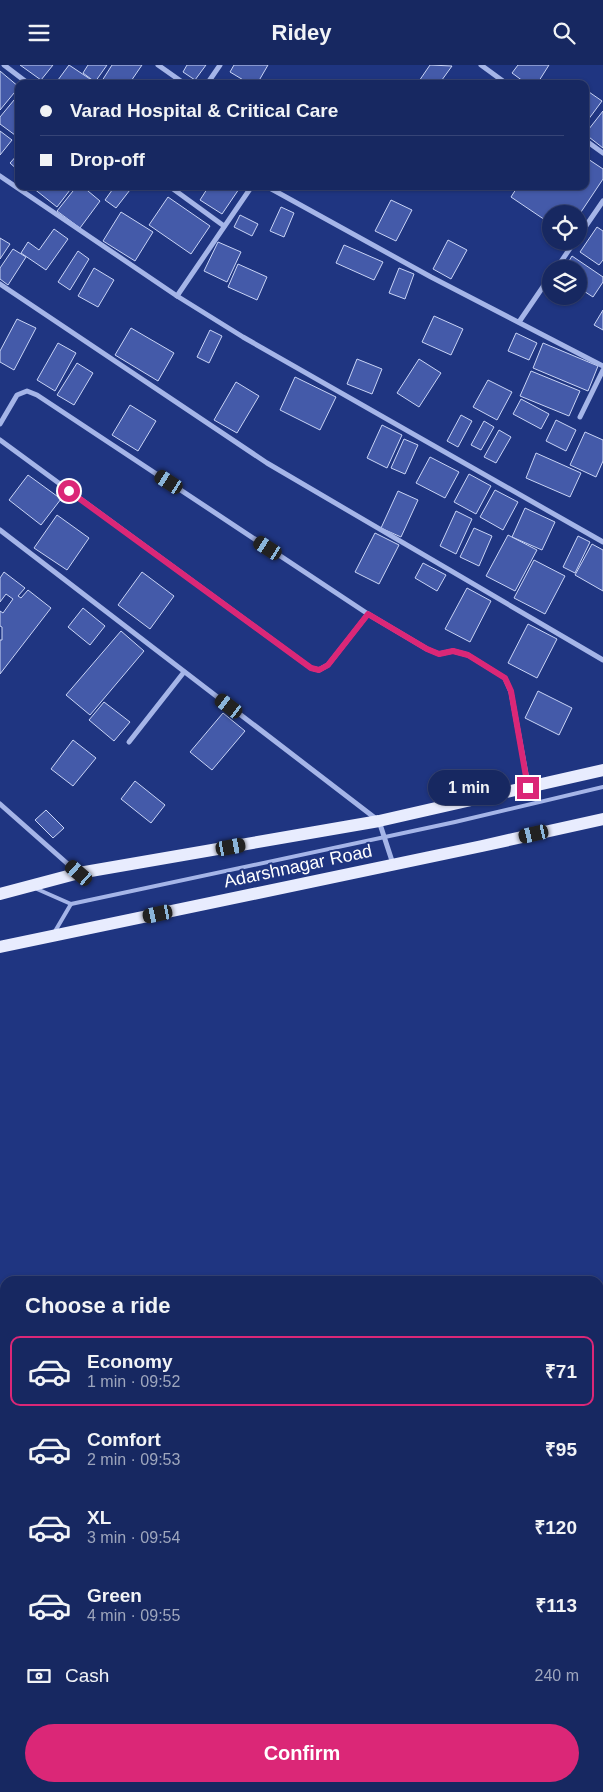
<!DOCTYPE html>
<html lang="en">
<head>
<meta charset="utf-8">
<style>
  :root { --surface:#172861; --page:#203067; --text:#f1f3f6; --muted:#9ea6bd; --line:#364476; --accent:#db2777 }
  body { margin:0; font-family:Helvetica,sans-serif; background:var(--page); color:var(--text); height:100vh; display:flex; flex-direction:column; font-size:19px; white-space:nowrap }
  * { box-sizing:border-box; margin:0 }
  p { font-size:16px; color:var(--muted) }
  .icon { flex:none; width:28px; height:28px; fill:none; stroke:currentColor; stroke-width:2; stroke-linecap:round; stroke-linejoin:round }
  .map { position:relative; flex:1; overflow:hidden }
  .sheet { position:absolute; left:0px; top:1211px; width:604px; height:516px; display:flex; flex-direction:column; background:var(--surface); border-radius:15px 15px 0 0; box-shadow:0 1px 4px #0004,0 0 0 1px var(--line) }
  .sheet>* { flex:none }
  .top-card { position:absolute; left:15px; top:15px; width:574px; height:110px; border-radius:10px; box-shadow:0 1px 4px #0004,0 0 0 1px var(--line); display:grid; align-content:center; height:110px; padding:0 25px; background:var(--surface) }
  .tools { position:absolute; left:542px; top:140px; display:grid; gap:10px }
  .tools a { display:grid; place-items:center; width:45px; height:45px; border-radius:50%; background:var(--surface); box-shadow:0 1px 4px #0004,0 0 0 1px var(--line); font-size:25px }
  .end { position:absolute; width:22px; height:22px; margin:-11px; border:6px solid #db2777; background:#fff; box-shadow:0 0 0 2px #fff }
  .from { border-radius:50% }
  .bubble { position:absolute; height:35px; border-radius:18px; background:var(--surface); box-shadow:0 1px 4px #0004,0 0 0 1px var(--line); font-size:16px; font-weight:700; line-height:35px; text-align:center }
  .car { position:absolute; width:15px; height:30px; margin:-15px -8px; border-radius:6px; box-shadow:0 0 4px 1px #0007; background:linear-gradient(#222 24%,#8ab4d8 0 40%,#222 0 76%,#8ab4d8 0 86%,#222 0) }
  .top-card b { display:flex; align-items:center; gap:18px; height:48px; font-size:19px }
  .top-card b+b { border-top:1px solid var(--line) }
  .top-card i { width:12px; height:12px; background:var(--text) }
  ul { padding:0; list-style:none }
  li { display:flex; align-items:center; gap:15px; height:70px; margin:0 10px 8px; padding:0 15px; border:2px solid transparent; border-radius:10px }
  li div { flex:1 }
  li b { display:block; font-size:19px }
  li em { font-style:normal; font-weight:700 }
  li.active { border-color:var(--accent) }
  li>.icon { width:45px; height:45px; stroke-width:1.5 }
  h2 { padding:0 25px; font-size:22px; line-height:60px }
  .pay { display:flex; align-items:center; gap:12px; height:55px; padding:0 25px; font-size:19px }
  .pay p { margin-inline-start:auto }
  .cta { display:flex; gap:10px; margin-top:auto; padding:10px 25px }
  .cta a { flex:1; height:58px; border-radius:30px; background:var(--accent); color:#fff; font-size:20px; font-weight:700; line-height:58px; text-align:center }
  header { display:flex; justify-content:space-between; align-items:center; height:65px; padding:0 25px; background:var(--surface); font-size:22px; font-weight:700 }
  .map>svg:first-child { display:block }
  .building { fill:#445aa9; stroke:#c9d4f6 }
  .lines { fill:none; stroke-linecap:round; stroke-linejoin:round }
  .service { stroke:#a5b5e8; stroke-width:4 }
  .minor { stroke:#a5b5e8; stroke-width:5 }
  .primary { stroke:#e8ecfe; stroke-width:12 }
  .route { stroke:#db2777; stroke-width:6 }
  .labels { text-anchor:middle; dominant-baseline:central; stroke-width:4; stroke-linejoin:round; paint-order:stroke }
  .street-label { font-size:18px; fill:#fff; stroke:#1f3581 }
</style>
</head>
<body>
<header><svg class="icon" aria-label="menu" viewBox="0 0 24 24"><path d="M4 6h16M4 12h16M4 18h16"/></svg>Ridey<svg class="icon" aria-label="search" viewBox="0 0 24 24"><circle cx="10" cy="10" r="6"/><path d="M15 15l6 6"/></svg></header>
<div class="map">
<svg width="603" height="1727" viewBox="0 0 603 1727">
  <rect width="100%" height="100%" fill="#1f3581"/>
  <g class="building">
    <path d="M20,0H53L41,15Z"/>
    <path d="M69,0L90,14L87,19H55Z"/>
    <path d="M88,0H107L95,17L83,8Z"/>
    <path d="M112,0H142L129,19H100Z"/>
    <path d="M187,0H206L195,15L183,7Z"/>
    <path d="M234,0H268L257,19H250L230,7Z"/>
    <path d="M430,0L452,1L439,19H417Z"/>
    <path d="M518,0H549L537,19H527L512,8Z"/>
    <path d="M0,6L19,22L0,45Z"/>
    <path d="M589,27L602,36L585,59V32Z"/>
    <path d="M19,29V73L0,59V52Z"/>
    <path d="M603,46V83L585,69Z"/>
    <path d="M0,66L12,75L0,90Z"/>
    <path d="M19,88V106L10,98Z"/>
    <path d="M585,92L603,104V114L579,150L551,149V159L511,132L518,121H585Z"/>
    <path d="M35,121H73L57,142L33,123Z"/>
    <path d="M77,121H82L100,136L80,163L57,146Z"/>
    <path d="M115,121H133L116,143L105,135Z"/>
    <path d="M209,121H241L222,149L200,135Z"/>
    <path d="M168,132L210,161L191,189L149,160Z"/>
    <path d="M391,135L412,145L396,176L375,166Z"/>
    <path d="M281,142L294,148L284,172L270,166Z"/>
    <path d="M121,147L153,167L135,196L103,176Z"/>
    <path d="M240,150L258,159L252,171L234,162Z"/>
    <path d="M597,162L603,166V195L599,200L580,187Z"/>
    <path d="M54,164L68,174L46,205L21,188L28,177L39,185Z"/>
    <path d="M0,173L10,179L0,194Z"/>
    <path d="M448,175L467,185L451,214L433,204Z"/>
    <path d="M218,177L241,187L227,217L204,206Z"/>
    <path d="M344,180L383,197L374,215L336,198Z"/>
    <path d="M13,184L26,192L8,220L0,214V203Z"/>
    <path d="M78,186L89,194L70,225L58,217Z"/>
    <path d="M572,191L603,212V217L593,232L579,223V204H564Z"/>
    <path d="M238,199L267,212L257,235L228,222Z"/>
    <path d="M94,203L114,215L98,242L78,231Z"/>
    <path d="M399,203L414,209L405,234L389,228Z"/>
    <path d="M603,245V265L594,260Z"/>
    <path d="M434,251L463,264L451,290L422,277Z"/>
    <path d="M17,254L36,263L14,305L0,297V286Z"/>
    <path d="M131,263L174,288L158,316L115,290Z"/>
    <path d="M210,265L222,271L209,298L197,292Z"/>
    <path d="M516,268L537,278L529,295L508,286Z"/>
    <path d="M58,278L76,288L55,326L37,315Z"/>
    <path d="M543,278L598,301L588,326L533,303Z"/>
    <path d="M357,294L382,304L372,329L347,319Z"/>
    <path d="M419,294L441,308L419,342L397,328Z"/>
    <path d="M77,298L93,308L74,340L57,330Z"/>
    <path d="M531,306L580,326L569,351L520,331Z"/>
    <path d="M295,312L336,332L320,365L280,345Z"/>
    <path d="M488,315L512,327L497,355L473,342Z"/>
    <path d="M236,317L259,331L237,368L214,355Z"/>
    <path d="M521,334L549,349L541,364L513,349Z"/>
    <path d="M130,340L156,356L138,386L112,370Z"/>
    <path d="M461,350L472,356L458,382L447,376Z"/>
    <path d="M556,355L576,365L566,386L546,376Z"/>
    <path d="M484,356L494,362L481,385L471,380Z"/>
    <path d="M382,360L402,370L387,403L367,393Z"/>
    <path d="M499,365L511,372L496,398L484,392Z"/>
    <path d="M585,367L603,375V396L596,412L570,400Z"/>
    <path d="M404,374L418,380L405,409L391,403Z"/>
    <path d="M536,388L581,408L570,432L526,413Z"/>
    <path d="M430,392L459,407L445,433L416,418Z"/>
    <path d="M469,409L491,421L476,449L454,437Z"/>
    <path d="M28,410L61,434L41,460L9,435Z"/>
    <path d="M495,425L518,437L503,465L480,452Z"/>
    <path d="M398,426L418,435L401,472L381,463Z"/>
    <path d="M525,443L555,457L542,485L512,472Z"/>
    <path d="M456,446L472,454L456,489L440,481Z"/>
    <path d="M57,450L89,473L67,505L34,483Z"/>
    <path d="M474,463L492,471L479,501L460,492Z"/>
    <path d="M375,468L399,480L379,519L355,507Z"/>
    <path d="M508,470L537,485L515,526L486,511Z"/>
    <path d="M578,471L590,477L575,508L563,502Z"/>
    <path d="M592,479L603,485V526L575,510Z"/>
    <path d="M534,495L565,511L545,549L514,533Z"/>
    <path d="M423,498L446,510L437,526L415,513Z"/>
    <path d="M4,507L25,523L18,531L21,533L28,525L51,543L0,609V575H2V562L0,561V546L3,548L13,534L6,529L0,537V513Z"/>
    <path d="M142,507L174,531L150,564L118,540Z"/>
    <path d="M467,523L491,536L470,577L445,564Z"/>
    <path d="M83,543L105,561L90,580L68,562Z"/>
    <path d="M528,559L557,574L537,613L508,598Z"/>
    <path d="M121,566L144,586L90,650L66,630Z"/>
    <path d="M538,626L572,643L559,670L525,653Z"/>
    <path d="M104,637L130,657L114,676L89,655Z"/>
    <path d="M223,648L245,666L212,705L190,687Z"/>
    <path d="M73,675L96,693L73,721L51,704Z"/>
    <path d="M135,716L165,740L151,758L121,734Z"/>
    <path d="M46,745L64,763L53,773L35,755Z"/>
  </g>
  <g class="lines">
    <g class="service">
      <path d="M37,824L71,839L455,757L603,722"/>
      <path d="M54,868L71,839"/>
    </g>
    <g class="minor">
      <path d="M4,0L29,19"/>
      <path d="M158,0L185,19"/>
      <path d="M481,0L507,19"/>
      <path d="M207,19L220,0"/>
      <path d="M585,75L603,88"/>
      <path d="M0,111L177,231L243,272L603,477"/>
      <path d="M169,121L224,161"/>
      <path d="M266,121L431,212L603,301"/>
      <path d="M579,171L603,136"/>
      <path d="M556,204L575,176"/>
      <path d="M0,219L267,398L603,595"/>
      <path d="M177,231L252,121"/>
      <path d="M519,257L551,210"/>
      <path d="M580,352L603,305"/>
      <path d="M0,359L17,330L27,326L37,330L368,549"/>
      <path d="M0,375L311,603L319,605L328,600L368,549L427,584L439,589L453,586L468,590L505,613L511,627L528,720"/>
      <path d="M0,465L379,756L393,799"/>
      <path d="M129,677L184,607"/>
      <path d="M0,739L78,808"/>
      <path d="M599,1685L603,1675"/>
      <path d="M581,1727L583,1722"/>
    </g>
    <g class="primary">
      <path d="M0,829L79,808L379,756L603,705"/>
      <path d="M0,882L482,781L603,754"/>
    </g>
  </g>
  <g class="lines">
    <path class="route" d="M69,426L311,603L319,605L328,600L368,549L427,584L439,589L453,586L468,590L505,613L511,626L528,723"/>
  </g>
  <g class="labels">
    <g class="street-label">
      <text transform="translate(298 801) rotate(-12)">Adarshnagar Road</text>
    </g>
  </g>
</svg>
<div class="tools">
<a><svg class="icon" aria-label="locate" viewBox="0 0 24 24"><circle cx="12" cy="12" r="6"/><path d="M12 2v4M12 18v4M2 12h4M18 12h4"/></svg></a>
<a><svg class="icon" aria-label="layers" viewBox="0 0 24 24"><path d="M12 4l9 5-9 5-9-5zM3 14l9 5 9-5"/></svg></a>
</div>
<i class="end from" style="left:69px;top:426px"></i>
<i class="end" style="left:528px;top:723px"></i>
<div class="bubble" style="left:428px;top:705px;width:82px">1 min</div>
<i class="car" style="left:169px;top:417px;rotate:303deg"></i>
<i class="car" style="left:268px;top:483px;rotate:303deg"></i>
<i class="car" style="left:229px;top:641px;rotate:307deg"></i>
<i class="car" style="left:534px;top:769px;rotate:257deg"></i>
<i class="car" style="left:231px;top:782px;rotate:80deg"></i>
<i class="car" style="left:79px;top:808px;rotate:311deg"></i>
<i class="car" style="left:158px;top:849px;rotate:258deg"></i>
<div class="top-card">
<b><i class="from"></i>Varad Hospital &amp; Critical Care</b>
<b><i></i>Drop-off</b>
</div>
<section class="sheet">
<h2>Choose a ride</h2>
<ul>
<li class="active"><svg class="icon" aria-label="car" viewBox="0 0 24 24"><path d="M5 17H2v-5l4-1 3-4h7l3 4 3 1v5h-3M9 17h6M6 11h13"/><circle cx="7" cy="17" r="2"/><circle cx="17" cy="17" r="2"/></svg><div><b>Economy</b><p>1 min · 09:52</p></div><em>₹71</em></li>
<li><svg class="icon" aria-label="car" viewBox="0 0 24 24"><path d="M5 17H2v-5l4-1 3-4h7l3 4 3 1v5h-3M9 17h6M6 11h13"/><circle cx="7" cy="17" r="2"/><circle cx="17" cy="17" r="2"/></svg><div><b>Comfort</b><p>2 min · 09:53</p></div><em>₹95</em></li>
<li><svg class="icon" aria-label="car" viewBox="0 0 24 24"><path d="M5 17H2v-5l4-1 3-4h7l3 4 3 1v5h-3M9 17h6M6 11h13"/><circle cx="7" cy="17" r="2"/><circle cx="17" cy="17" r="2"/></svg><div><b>XL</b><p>3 min · 09:54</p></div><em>₹120</em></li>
<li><svg class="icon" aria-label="car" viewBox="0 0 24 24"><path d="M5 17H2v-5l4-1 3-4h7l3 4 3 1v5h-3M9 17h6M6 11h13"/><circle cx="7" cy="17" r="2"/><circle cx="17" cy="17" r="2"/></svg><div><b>Green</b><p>4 min · 09:55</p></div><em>₹113</em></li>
</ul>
<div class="pay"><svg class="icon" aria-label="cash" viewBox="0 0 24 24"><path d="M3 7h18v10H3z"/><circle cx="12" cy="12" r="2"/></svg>Cash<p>240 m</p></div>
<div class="cta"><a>Confirm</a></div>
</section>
</div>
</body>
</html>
